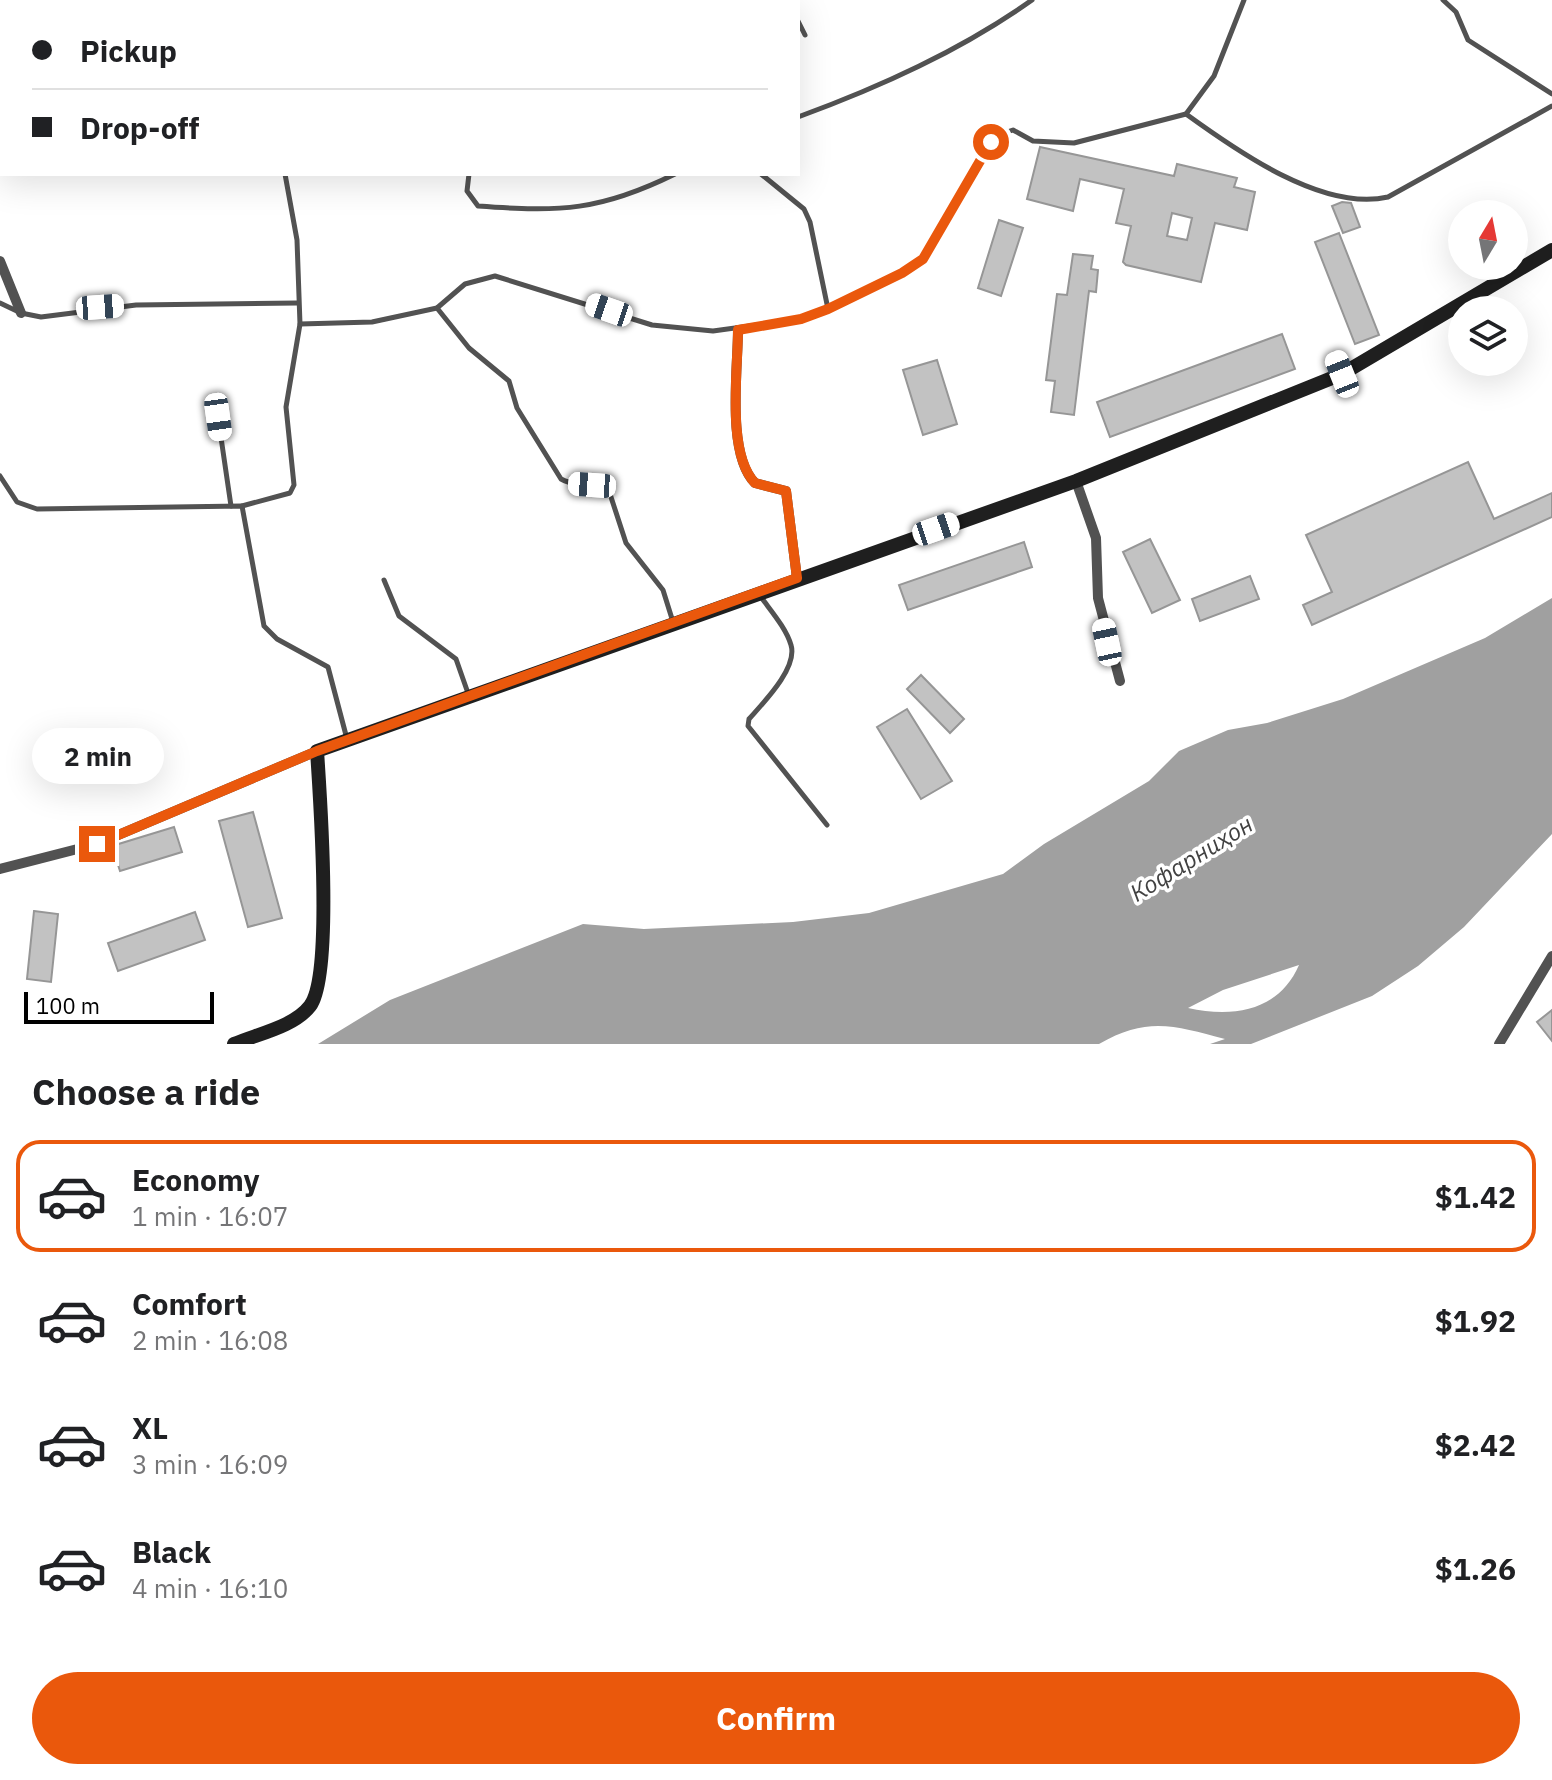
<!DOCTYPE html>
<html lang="en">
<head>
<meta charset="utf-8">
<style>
  :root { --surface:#fff; --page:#f2f2f2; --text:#202124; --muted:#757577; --line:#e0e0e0; --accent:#ea580c }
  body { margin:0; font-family:"IBM Plex Sans",sans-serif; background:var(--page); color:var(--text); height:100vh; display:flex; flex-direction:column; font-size:30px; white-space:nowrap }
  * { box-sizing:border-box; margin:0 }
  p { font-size:26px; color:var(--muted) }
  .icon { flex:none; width:44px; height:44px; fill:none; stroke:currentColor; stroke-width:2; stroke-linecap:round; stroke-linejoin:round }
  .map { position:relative; height:1044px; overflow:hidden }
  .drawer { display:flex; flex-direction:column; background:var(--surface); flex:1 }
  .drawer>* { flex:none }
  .top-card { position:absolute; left:0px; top:0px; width:800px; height:176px; box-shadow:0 8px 32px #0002; display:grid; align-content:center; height:176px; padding:0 32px; background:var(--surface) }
  .needle { width:52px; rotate:10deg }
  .buttons { position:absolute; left:1448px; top:200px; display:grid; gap:16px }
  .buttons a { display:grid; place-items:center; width:80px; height:80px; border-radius:50%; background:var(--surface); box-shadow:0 8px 32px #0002; font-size:40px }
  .scale { position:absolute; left:24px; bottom:20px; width:190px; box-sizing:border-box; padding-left:8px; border:4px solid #000; border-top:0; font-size:22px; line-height:28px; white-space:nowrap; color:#000; -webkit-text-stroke:6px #fff; paint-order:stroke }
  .end { position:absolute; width:36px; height:36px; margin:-18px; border:10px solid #ea580c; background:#fff; box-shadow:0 0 0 4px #fff }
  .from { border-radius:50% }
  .bubble { position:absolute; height:56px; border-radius:28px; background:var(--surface); box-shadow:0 8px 32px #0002; font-size:26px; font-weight:700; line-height:56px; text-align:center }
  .car { position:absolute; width:24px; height:48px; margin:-24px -12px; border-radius:10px; box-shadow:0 0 6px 2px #0007; background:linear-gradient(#fff 24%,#345 0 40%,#fff 0 76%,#345 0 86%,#fff 0) }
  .top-card b { display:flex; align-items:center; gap:28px; height:76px; font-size:30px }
  .top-card b+b { border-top:2px solid var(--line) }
  .top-card i { width:20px; height:20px; background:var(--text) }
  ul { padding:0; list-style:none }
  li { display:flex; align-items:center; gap:24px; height:112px; margin:0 16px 12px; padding:0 16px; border:4px solid transparent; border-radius:24px }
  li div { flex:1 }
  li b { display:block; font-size:30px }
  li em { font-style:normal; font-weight:700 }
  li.active { border-color:var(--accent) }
  li>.icon { width:72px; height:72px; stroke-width:1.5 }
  h2 { padding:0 32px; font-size:36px; line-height:96px }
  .button { display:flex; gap:16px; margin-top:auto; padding:16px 32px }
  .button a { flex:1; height:92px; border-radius:48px; background:var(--accent); color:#fff; font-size:32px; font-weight:700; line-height:92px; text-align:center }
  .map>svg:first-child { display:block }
  .water { fill:#a0a0a0; fill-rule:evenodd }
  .building { fill:#c2c2c2; stroke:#969696; stroke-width:2; fill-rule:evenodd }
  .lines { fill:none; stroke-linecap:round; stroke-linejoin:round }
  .lane { stroke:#525252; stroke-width:5 }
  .street { stroke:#525252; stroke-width:10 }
  .secondary { stroke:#1f1f1f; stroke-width:14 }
  .route { stroke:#ea580c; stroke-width:10 }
  .labels { text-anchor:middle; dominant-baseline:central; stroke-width:7; stroke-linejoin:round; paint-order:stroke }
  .water-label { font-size:24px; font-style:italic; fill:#414141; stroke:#fff }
</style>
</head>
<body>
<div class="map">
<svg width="1552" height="1044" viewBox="0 0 1552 1044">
  <rect width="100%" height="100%" fill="#fff"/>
  <path class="water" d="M1552,598V834L1464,927L1418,966L1372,996L1251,1044H1210L1225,1039C1175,1026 1148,1016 1099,1044H318L390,1000L583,924L644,929L793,922L869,913L1003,874L1044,844L1149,781L1179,751L1228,730L1267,723L1343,699L1485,638ZM1299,965C1279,1011 1234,1018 1188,1008L1223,990Z"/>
  <g class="building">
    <path d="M1040,147L1174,176L1177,164L1237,178L1234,187L1255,192L1247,230L1215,223L1201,282L1126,265L1123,262L1131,226L1116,223L1124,189L1080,179L1073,211L1027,199ZM1172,213L1192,218L1187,240L1167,236Z"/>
    <path d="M1342,202L1351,203L1360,227L1343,233L1332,206Z"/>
    <path d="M999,220L1023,228L1001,296L978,288Z"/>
    <path d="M1339,233L1379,335L1355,344L1315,242Z"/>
    <path d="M1073,254L1093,256L1091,269L1098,270L1096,292L1089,291L1074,415L1051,412L1055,381L1046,380L1057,294L1067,295Z"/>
    <path d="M1282,334L1295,369L1110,437L1097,402Z"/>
    <path d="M937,360L957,424L923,435L903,370Z"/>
    <path d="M1468,462L1494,519L1552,493V517L1312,625L1303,605L1332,592L1306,535Z"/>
    <path d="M1150,539L1180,600L1152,613L1123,552Z"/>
    <path d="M1024,542L1032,567L908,610L899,585Z"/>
    <path d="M1250,576L1259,599L1200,621L1192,599Z"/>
    <path d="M921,675L964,719L950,733L907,689Z"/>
    <path d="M907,709L952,781L921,799L877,727Z"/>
    <path d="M253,812L282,918L248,927L219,821Z"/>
    <path d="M174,827L182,852L120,871L112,846Z"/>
    <path d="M34,911L58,914L51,982L27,979Z"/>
    <path d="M195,912L205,940L118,971L108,943Z"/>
    <path d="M1552,1010V1041L1537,1022Z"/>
  </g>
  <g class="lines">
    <g class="lane">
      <path d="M256,0V2"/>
      <path d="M615,0L617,2"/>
      <path d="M787,0L788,2"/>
      <path d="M1443,0L1456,12L1468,40L1552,94"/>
      <path d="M607,2L608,0"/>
      <path d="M798,21L805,35"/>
      <path d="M1186,114C1237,151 1323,212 1388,197L1552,106"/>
      <path d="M798,117C880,87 960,51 1032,0"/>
      <path d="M469,174L467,191L478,206C561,212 600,211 675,174"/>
      <path d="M761,174L804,209L810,222L828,309"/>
      <path d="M0,303L21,313L41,317L136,305L297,303"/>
      <path d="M437,308L469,348L509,381L517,408L561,479C576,488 596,481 610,494L626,543L663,590L673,622"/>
      <path d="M300,324L372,322L437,308L465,284L495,276L652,325L713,331L801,319L874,287L923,259L998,135L1013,130L1033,141L1074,143L1186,114L1214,76L1244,0"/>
      <path d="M1334,354L1342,373"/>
      <path d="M218,417L231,506"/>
      <path d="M0,476L17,502L37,509L242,506L264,626L277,639L328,667L347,739"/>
      <path d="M242,506L290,493L294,485L286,407L300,324L297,240L285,174"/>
      <path d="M384,580L399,616L456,659L469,696"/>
      <path d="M761,597C771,611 786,628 791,645C798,668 763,703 749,719L748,726L827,825"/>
    </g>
    <g class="street">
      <path d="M134,2V0"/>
      <path d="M0,261L21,313"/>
      <path d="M738,330C738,368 726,454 755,483L786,491L797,578"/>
      <path d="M1076,481L1096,538L1098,598L1120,681"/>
      <path d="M0,869L97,844L317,751"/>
      <path d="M1499,1044L1552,956"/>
    </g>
    <path class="secondary" d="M234,1044C257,1034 294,1027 310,1006C333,976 320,796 317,751L1076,481L1342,374L1552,250"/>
  </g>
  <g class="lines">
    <path class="route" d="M97,844L317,751L797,578L786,491L755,483C726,453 738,369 738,330L801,319L828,309L902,273L923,259L991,142"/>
  </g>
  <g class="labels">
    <g class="water-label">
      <text transform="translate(1191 858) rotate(-32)">Кофарниҳон</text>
    </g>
  </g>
</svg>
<div class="buttons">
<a><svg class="needle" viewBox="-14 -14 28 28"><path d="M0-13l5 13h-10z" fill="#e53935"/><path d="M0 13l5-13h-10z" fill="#757577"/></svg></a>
<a><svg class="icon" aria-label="layers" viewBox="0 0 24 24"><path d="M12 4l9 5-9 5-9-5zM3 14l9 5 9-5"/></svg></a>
</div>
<div class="scale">100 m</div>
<i class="end from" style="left:991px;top:142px"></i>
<i class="end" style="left:97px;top:844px"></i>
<div class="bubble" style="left:32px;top:728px;width:132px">2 min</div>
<i class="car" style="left:100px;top:307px;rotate:86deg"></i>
<i class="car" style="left:609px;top:310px;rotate:289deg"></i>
<i class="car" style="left:1342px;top:374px;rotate:338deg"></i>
<i class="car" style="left:218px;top:417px;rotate:172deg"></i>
<i class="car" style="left:592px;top:485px;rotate:274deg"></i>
<i class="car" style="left:936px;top:529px;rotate:71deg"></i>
<i class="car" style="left:1107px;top:642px;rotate:348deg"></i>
<div class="top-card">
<b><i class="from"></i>Pickup</b>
<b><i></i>Drop-off</b>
</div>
</div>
<section class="drawer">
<h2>Choose a ride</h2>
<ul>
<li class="active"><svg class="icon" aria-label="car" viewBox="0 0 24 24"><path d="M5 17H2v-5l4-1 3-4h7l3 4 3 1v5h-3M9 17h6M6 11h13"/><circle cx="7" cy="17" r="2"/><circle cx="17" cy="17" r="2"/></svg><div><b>Economy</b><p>1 min · 16:07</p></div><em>$1.42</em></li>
<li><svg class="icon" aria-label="car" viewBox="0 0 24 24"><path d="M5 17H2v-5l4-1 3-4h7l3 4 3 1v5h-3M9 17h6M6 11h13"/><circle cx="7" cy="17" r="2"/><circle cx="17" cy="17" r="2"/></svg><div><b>Comfort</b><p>2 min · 16:08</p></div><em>$1.92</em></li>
<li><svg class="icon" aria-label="car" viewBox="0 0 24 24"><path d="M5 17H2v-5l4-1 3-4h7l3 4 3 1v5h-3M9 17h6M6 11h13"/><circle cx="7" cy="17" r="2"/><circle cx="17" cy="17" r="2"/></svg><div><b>XL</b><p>3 min · 16:09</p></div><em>$2.42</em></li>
<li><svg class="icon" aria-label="car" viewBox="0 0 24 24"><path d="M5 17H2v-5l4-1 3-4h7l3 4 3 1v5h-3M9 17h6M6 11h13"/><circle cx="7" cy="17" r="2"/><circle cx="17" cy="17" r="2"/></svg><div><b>Black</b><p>4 min · 16:10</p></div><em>$1.26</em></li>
</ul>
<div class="button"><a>Confirm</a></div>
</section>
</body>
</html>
